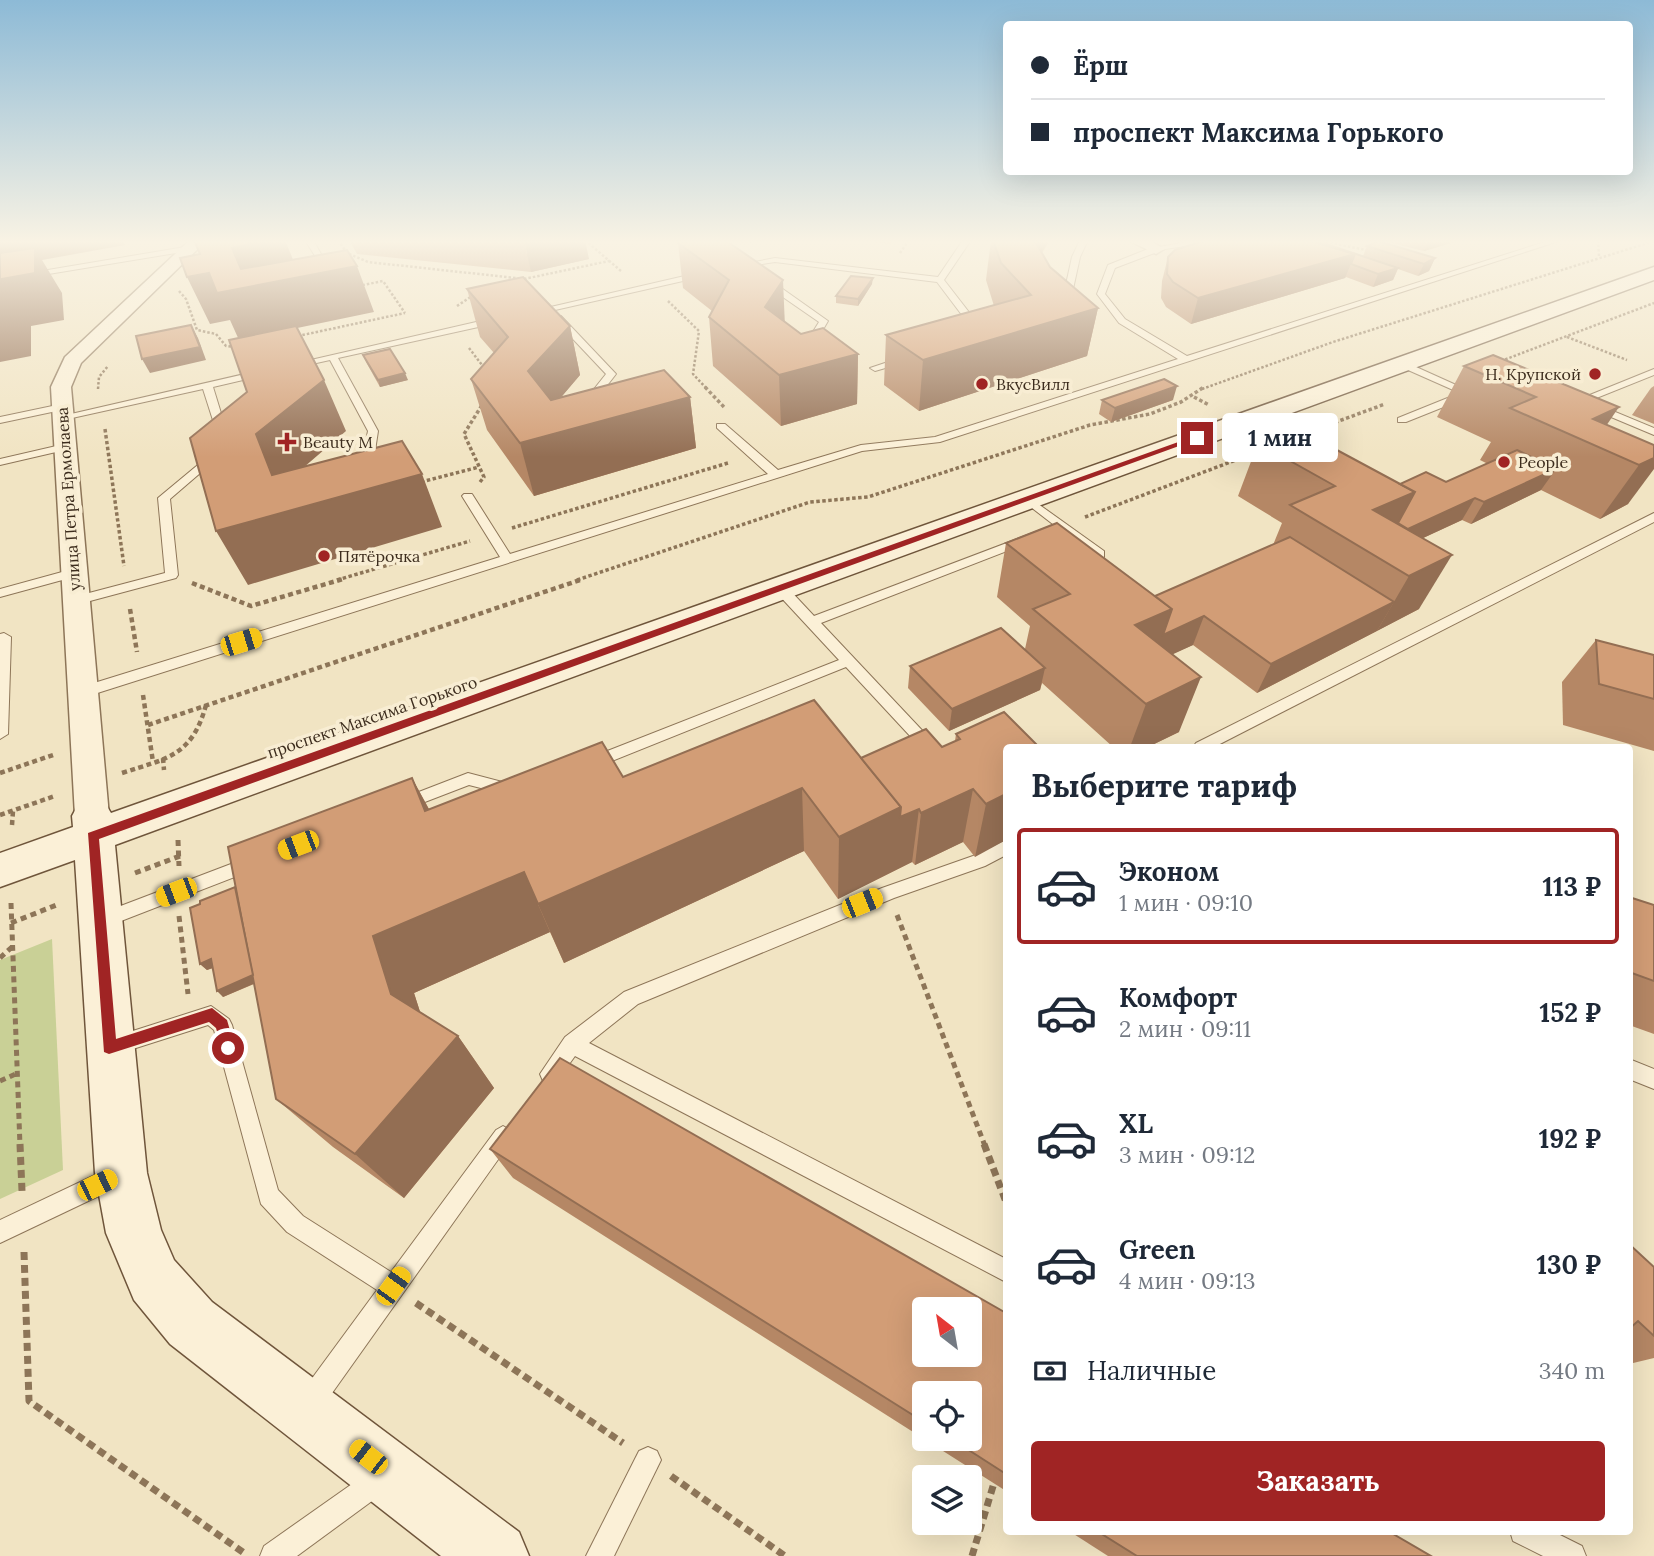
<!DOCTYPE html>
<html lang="ru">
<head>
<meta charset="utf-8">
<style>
  :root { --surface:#fff; --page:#f2f2f3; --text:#1f2937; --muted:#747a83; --line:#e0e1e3; --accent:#a02424 }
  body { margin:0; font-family:Lora,serif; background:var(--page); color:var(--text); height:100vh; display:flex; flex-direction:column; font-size:26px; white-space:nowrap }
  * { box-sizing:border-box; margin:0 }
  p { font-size:23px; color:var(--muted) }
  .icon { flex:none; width:38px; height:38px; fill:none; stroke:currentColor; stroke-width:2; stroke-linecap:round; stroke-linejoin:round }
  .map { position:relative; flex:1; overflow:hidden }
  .details { position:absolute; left:1003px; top:744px; width:630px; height:791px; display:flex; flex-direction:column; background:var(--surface); border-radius:7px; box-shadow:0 7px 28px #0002 }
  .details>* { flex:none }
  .hud { position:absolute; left:1003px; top:21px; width:630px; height:154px; border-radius:7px; box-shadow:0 7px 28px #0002; display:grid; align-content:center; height:154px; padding:0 28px; background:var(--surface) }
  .needle { width:46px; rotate:329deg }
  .controls { position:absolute; left:912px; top:1297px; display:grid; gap:14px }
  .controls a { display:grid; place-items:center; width:70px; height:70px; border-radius:7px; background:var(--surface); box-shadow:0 7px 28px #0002; font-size:35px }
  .end { position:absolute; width:32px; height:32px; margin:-16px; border:9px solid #a02424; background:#fff; box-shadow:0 0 0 4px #fff }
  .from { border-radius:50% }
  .bubble { position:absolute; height:49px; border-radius:7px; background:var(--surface); box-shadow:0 7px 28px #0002; font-size:23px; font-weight:700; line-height:49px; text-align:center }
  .car { position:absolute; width:21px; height:42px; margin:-21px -10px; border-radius:9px; box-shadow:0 0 5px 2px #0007; background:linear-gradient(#f5c518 24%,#345 0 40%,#f5c518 0 76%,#345 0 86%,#f5c518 0) }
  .hud b { display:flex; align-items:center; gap:24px; height:66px; font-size:26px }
  .hud b+b { border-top:2px solid var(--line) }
  .hud i { width:18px; height:18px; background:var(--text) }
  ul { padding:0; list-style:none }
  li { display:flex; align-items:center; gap:21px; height:116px; margin:0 14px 10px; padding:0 14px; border:4px solid transparent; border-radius:7px }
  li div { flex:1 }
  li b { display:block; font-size:26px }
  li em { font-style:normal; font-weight:700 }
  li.selected { border-color:var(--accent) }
  li>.icon { width:63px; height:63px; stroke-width:1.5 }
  h2 { padding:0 28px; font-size:32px; line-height:84px }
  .pay { display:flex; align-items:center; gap:18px; height:77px; padding:0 28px; font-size:26px }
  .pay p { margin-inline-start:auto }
  .cta { display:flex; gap:14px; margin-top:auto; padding:14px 28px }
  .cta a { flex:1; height:80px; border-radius:7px; background:var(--accent); color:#fff; font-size:28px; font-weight:700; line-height:80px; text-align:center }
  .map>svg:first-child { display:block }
  .green { fill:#c9d096 }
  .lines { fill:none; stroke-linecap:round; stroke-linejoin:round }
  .lane-casing { stroke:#8d7558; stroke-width:2 }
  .street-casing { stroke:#8d7558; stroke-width:3 }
  .secondary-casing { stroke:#6f553b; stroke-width:3 }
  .path-far4 { stroke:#8d7558; stroke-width:2.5; stroke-dasharray:2.5 2; stroke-linecap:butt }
  .path-far3 { stroke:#8d7558; stroke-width:3.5; stroke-dasharray:3.5 2.5; stroke-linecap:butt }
  .path-far2 { stroke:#8d7558; stroke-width:4.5; stroke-dasharray:5 3.5; stroke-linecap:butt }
  .path-far1 { stroke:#8d7558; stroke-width:5; stroke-dasharray:6 4.5; stroke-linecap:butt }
  .path { stroke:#8d7558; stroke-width:7; stroke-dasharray:8 5; stroke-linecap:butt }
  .lane { fill:#fbf0d7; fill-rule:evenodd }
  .street { fill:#fbf0d7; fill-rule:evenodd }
  .secondary { fill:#fbf0d7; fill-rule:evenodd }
  .wall { fill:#b58765; fill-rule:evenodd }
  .shaded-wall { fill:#936e53 }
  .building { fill:#d29d76; stroke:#936e53; stroke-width:2; fill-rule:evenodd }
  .route { fill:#a02424 }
  .poi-dot { fill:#a02424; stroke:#f8edd3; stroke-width:2.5 }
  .labels { text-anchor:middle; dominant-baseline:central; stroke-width:7; stroke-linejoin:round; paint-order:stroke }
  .far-poi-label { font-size:16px; fill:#3c2c1d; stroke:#f8edd3; text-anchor:start }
  .far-street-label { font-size:16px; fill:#3c2c1d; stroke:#f8edd3 }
</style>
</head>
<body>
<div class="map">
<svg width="1654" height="1556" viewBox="0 0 1654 1556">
  <rect width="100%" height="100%" fill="#f1e4c3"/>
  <path class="green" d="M52,939L63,1170L0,1199V960Z"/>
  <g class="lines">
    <g class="lane-casing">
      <g id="lane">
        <path d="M305,240H313L333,275H327Z"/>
        <path d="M963,240H971L944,280L982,329L977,332L974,331L937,282L775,262L738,268L734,266L775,258L938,277Z"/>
        <path d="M1080,240H1088L1080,257L1073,289L1069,292L1065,289L1072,257Z"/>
        <path d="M1198,240H1226L1165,249L1115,268L1105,294L1125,319L1187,356L1551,240H1562L940,442L862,451L88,696L83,697L76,692L78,688L500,557L462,496L464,494H472L510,554L768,474L717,428V424H725L778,470L861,445L935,437L1178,359L1119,323L1097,294L1108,265L1148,249Z"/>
        <path d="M191,246L194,250L0,282V278Z"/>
        <path d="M702,272L706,274L705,276L533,315L529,312Z"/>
        <path d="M764,280H770L828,321L811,350L803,348L819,322L764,284Z"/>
        <path d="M555,316H561L616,374L592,405L583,403L606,374L555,320Z"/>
        <path d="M498,317L502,320L501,322L338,358L378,431L372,470L366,473L360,470L368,431L330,360L294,368L289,365Z"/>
        <path d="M903,357L908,360L906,362L875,371L870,368Z"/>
        <path d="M1399,362H1405L1476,394L1406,422H1398V418L1460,393L1399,366Z"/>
        <path d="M1654,369V375L1579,405L1570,403Z"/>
        <path d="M262,370L265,371V375L213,387L228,436L223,439L218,436L203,389L63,420L58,417Z"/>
        <path d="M62,404L67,407L66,409L0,423V417Z"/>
        <path d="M1596,404L1654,428V435L1592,409L1591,407Z"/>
        <path d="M65,444L70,447L69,449L0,465V459Z"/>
        <path d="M211,454L220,456L170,499L178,575L176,578L75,605L70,604V598L165,573L158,498Z"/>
        <path d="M1027,496L1104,551V557H1096L1061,530L821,623L934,743L937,747L934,751H924L846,667L597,767H587L584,763L587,759L839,660L775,591V585H785L814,616L1054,525L1023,501V497Z"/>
        <path d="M1654,513V522L1214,747H1193L1196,743Z"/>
        <path d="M73,569L79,573L77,576L0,597V589Z"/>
        <path d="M4,633L11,637L8,734L0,739V634Z"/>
        <path d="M468,773L518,786L520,790L518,794L512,796L469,785L404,810L398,808L396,804L398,800Z"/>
        <path d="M1006,840V855L985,866L894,898L638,1004L589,1043L1006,1259V1282L575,1056L557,1081L550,1084L543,1081L540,1074L565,1037L624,992L882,888L973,856Z"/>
        <path d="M252,856L258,858L261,863L258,868L103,928L97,925L94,920L97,915Z"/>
        <path d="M211,1006L229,1019L232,1025L278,1190L303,1216L391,1272L496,1130L503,1126L510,1130L514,1137L320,1410L311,1414L302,1410L298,1401L302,1392L377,1290L287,1232L261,1204L214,1030L208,1025L114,1055L107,1053L104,1046L107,1039L114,1037Z"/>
        <path d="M1629,1059L1654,1069V1089L1629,1079Z"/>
        <path d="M116,1165L124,1168L127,1176L124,1184L0,1243V1220Z"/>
        <path d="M648,1447L657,1451L661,1460L614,1556H586L639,1451Z"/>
        <path d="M378,1468L387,1472L391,1481L387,1490L297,1556H260L264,1546L369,1472Z"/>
        <path d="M1510,1531H1552L1582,1546L1586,1556H1543L1513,1541Z"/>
      </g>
    </g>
    <g class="street-casing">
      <g id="street">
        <path d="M190,240H207L81,363L71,387L109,816L104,826L92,829L80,826L75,816L51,387L65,357Z"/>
        <path d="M1128,240H1149L1164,249L1156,254Z"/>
      </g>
    </g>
    <g class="secondary-casing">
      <path id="secondary" d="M1654,267V280L115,845L147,1173L161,1230L174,1260L212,1302L519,1532L529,1556H441L170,1344L134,1300L106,1233L95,1173L75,860L0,887V853L73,827L72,816L78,805L92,800L106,805L111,813Z"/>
    </g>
    <g class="path-far4">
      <path d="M338,240L347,253L368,262L525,279"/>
      <path d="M585,240L621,271"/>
      <path d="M732,240L752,242"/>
      <path d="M1317,240L1371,251"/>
      <path d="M1598,240L1599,256"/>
      <path d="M900,253L909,240"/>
      <path d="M524,279L609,261"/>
      <path d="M358,286L383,281L405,313"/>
      <path d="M179,291L186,299L197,330L216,334L226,346L234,347"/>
      <path d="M668,301L699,331L693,374L707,389"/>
      <path d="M457,306L472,296"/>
      <path d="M298,336L405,313"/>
      <path d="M1567,337L1627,360"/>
      <path d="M469,348L485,369"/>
      <path d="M1501,361L1654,303"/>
      <path d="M98,389L99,377L108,366"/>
      <path d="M1202,389L1333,342L1654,241"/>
    </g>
    <g class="path-far3">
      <path d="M705,387L724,407"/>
      <path d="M1194,397L1209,405"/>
      <path d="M105,429L124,566"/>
      <path d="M1301,435L1385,404"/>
      <path d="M421,482L479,467"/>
      <path d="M480,482L484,477L464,434L482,405"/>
      <path d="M1085,517L1257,452"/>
      <path d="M512,528L728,463"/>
      <path d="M337,580L470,541"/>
      <path d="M577,580L810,502L868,497L1090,425L1150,414L1181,402L1204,387"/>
    </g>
    <g class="path-far2">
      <path d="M192,583L251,606L343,579"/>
      <path d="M130,609L137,652"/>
      <path d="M143,695L153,762"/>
      <path d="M148,725L583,579"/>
      <path d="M163,758L164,770"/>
      <path d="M0,773L56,754"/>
      <path d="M122,773C168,758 192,756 206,705"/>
      <path d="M0,815L55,796"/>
      <path d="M12,825L13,811"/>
    </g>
    <g class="path-far1">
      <path d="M178,840L179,866"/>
      <path d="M135,873L180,856"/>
      <path d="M11,903L20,1146"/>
      <path d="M897,915L985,1146"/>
      <path d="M179,916L188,994"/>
      <path d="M11,923L59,904"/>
      <path d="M0,958L12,947"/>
      <path d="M0,1081L18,1073"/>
    </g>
    <g class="path">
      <path d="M20,1144L22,1191"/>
      <path d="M984,1144L1006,1202"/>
      <path d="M24,1252L29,1401L244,1553"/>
      <path d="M416,1303L623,1443"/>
      <path d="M671,1476L785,1556"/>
      <path d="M972,1556L994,1483"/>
    </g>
    <use href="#lane" class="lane"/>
    <use href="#street" class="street"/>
    <use href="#secondary" class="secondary"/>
  </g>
  <g class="wall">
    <path d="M349,240H524L527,254L589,259L531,272L357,254Z"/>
    <path d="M692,240L784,321L801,334L858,354L857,404L781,426L713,366L709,317L712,311L683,288L678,243Z"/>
    <path d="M849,240H893L891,244Z"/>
    <path d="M991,240H1050L1042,253L1050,267L1098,308L1087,356L919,411L884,385L886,335L994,306L986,280Z"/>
    <path d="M1379,240H1461L1424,251Z"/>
    <path d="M1367,246L1435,258L1429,271L1418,276L1398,269L1393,280L1373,287L1346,277L1345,278L1191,324L1166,307L1161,298L1162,281L1168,257L1363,256Z"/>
    <path d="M872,284L858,306L836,303V296Z"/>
    <path d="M467,289L570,326L580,375L561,397H690L696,448L534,496L487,430L471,379L494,353L480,337Z"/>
    <path d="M363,355L408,380L380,387L366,362Z"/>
    <path d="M1464,366L1654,445L1628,504L1600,519L1541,490L1471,524L1462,520L1423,538L1419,609L1257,693L1193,645L1172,654L1179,732L1148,747H1113L1042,683L1040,690L949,731L908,688L910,666L1025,649L1030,626L997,597L1006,543L1155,596L1273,545L1282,523L1238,496L1258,443L1400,484L1446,482L1488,464L1480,460L1491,442L1437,417Z"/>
    <path d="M1654,386V424L1632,415L1651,388Z"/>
    <path d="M1102,400H1173L1111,422L1099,414Z"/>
    <path d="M1596,640L1654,655V751L1563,725L1562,682Z"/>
    <path d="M956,734L1039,747L975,857L963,842L915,865L912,862L838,899L804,851L564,963L550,932L414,993L420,1012L458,1036L494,1088L404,1198L333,1147L276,1099L254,984L223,997L213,968L207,970L200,964V904L235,887L412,778L429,809L623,777L861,758L942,747L955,741Z"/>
    <path d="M1629,897L1654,905V1034L1629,1025Z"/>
    <path d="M490,1149L1006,1313V1491L513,1178ZM924,1393L970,1438H924Z"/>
    <path d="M1629,1244L1654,1267V1358L1629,1364Z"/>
    <path d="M1069,1531H1388L1431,1556H1108Z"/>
  </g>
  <g class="shaded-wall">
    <path d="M0,240H124L125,245L42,260L62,293L64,320L31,326V356L0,362Z"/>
    <path d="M247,240H285L294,262L357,266L374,312L239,340L230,320L210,324L187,277L232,248Z"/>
    <path d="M524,240H585L589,259L531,272Z"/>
    <path d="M1036,240H1050L1035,262Z"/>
    <path d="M1429,240H1461L1424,251Z"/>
    <path d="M1355,254L1345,278L1191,324L1198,298Z"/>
    <path d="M1435,258L1429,271L1418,276L1424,264Z"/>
    <path d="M1398,268L1393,280L1373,287L1378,274Z"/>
    <path d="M873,278L872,284L858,306V299Z"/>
    <path d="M783,280L785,327L765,307Z"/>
    <path d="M1098,308L1087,356L919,411L923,360Z"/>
    <path d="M191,325L198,338L206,360L150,373L142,359Z"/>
    <path d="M570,326L580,375L541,421L528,371Z"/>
    <path d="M858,354L857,404L781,426L779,375Z"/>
    <path d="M405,373L408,380L380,387L378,380Z"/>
    <path d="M324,380L346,431L282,486L422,474L442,527L248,585L216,531L272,475L256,434Z"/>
    <path d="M1177,386L1173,400L1111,422L1115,408Z"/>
    <path d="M690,397L696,448L534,496L520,443Z"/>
    <path d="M1619,407L1593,445V419Z"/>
    <path d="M1654,458V469L1628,504L1600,519L1639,465Z"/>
    <path d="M1556,469L1541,490L1471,524L1484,502Z"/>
    <path d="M1415,492L1386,545L1373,510Z"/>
    <path d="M1475,498L1462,520L1395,551L1408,529Z"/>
    <path d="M1452,555L1419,609L1377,631L1409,576Z"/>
    <path d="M1394,602L1377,631L1257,693L1271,664Z"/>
    <path d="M1172,609L1204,616L1193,645L1117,680L1135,625Z"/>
    <path d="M1045,668L1040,690L949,731L952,709Z"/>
    <path d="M1201,677L1179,732L1148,747H1130L1146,704Z"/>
    <path d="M412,778L446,841L425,811Z"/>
    <path d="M802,788L804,851L564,963L538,904Z"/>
    <path d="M973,789L963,842L915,865L921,813Z"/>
    <path d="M1006,794V840L975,857L986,804Z"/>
    <path d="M901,807L919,809L912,862L838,899L839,837Z"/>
    <path d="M524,872L550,932L414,993L432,1049L391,994L373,936Z"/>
    <path d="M211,959L218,966L207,970L200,964Z"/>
    <path d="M287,960L293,967L223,997L217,991Z"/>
    <path d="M458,1036L494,1088L404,1198L355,1154Z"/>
  </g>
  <g class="building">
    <path d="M194,240H247L250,244L232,248L241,269L347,250L357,266L217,293L209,273L187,277L180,258L200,254Z"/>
    <path d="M692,240H725L783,280L765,307L801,334L823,328L858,354L779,375L709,317L729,280L678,243Z"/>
    <path d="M993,240H1036L1035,241L1050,267L1098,308L923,360L886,335L1031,295L1001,263Z"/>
    <path d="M1206,240H1295L1315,242L1355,254L1198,298L1173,282L1167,274L1168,257L1175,250Z"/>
    <path d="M1314,240L1398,268L1378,274L1351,264L1355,254L1314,242Z"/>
    <path d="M1378,241L1435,258L1424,264L1367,246Z"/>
    <path d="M35,248V273L1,279L0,300V253Z"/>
    <path d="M851,276L873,278L858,299L836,296Z"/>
    <path d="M523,277L570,326L528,371L551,400L664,370L690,397L520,443L471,379L508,337L467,289Z"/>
    <path d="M191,325L200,347L142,359L136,336Z"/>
    <path d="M296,326L324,380L256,434L272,475L402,441L422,474L216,531L190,438L247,392L229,340Z"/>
    <path d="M390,349L405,373L378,380L363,355Z"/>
    <path d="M1493,355L1619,407L1593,419L1654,445V458L1639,465L1510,408L1536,397L1464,366Z"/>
    <path d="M1164,379L1177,386L1115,408L1102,400Z"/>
    <path d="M1296,428L1415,492L1373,510L1452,555L1409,576L1290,505L1335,486L1258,443Z"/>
    <path d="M1517,450L1556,469L1484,502L1475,498L1408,529L1398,523L1415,492L1400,484L1426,472L1446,482Z"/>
    <path d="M1057,523L1172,609L1135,625L1201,677L1146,704L1033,609L1070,594L1006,543Z"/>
    <path d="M1290,537L1394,602L1271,664L1204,616L1163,635L1172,609L1155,596Z"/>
    <path d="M1001,628L1045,668L952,709L910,666Z"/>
    <path d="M1596,640L1654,655V699L1599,684Z"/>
    <path d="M814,700L901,807L839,837L802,788L538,904L524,872L373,936L391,994L458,1036L355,1154L276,1099L228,847L412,778L425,811L602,742L623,777Z"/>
    <path d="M1004,712L1039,747H1006V794L986,804L973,789L921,813L919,809L900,817L901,807L861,758L926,729L942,747L960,739L956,734Z"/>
    <path d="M235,887L253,975L217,991L211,959L200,964L190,908L200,904V901Z"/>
    <path d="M1629,897L1654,905V981L1629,972Z"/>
    <path d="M560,1058L1006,1313V1474L950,1438H970V1393H924V1422L490,1149ZM924,1309H970V1354H924Z"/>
    <path d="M1629,1244L1654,1267V1336L1638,1321L1629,1329Z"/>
    <path d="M1097,1531H1388L1431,1556H1137Z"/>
  </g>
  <linearGradient id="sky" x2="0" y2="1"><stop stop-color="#8dbad6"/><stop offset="0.53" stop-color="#f9f3e4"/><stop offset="1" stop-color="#f9f3e4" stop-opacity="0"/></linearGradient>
  <rect width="1654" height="457" fill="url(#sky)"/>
  <path class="route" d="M1195,436L1201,438L99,839L116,1039L212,1008L227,1020L235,1048L228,1055L223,1053L216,1028L209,1022L109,1054L104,1052L88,833Z"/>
  <g class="poi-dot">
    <circle cx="1595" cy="374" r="7"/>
    <circle cx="982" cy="384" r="7"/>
    <path d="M283.5 431.5h7v7h7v7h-7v7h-7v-7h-7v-7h7z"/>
    <circle cx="1504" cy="462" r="7"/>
    <circle cx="324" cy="556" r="7"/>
  </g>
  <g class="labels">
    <g class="far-poi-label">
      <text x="1581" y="374" text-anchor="end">Н. Крупской</text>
      <text x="996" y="384">ВкусВилл</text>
      <text x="303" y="442">Beauty M</text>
      <text x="1518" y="462">People</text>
      <text x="338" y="556">Пятёрочка</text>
    </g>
    <g class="far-street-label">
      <text transform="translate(68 499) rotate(-94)">улица Петра Ермолаева</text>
      <text transform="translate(372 717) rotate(-19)">проспект Максима Горького</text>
    </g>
  </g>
</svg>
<div class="controls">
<a><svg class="needle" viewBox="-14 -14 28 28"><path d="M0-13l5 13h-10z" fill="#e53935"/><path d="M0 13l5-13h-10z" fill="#747a83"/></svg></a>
<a><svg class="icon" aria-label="locate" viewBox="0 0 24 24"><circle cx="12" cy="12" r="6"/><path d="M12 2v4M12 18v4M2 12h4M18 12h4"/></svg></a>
<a><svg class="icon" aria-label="layers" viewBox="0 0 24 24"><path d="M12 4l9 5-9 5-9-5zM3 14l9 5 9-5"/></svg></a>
</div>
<i class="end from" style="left:228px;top:1048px"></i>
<i class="end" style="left:1197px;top:438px"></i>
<div class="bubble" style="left:1222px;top:413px;width:116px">1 мин</div>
<i class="car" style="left:241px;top:642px;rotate:73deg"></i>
<i class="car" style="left:298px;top:845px;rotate:249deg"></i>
<i class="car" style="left:176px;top:892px;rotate:249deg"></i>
<i class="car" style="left:862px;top:903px;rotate:68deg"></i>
<i class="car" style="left:97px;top:1185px;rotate:64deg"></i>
<i class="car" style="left:393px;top:1286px;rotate:36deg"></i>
<i class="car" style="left:368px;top:1457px;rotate:308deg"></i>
<div class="hud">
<b><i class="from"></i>Ёрш</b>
<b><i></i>проспект Максима Горького</b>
</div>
<section class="details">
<h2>Выберите тариф</h2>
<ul>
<li class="selected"><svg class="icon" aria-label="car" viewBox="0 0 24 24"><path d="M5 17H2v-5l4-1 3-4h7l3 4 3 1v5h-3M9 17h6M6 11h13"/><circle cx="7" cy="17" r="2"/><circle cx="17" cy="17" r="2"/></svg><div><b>Эконом</b><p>1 мин · 09:10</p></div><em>113 ₽</em></li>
<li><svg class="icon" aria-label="car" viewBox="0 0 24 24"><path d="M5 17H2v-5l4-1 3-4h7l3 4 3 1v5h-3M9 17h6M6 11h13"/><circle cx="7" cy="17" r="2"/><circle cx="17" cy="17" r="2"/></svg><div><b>Комфорт</b><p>2 мин · 09:11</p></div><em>152 ₽</em></li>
<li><svg class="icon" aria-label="car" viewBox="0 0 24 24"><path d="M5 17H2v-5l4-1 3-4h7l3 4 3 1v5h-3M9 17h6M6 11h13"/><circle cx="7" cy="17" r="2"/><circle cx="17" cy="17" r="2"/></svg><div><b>XL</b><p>3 мин · 09:12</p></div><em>192 ₽</em></li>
<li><svg class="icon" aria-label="car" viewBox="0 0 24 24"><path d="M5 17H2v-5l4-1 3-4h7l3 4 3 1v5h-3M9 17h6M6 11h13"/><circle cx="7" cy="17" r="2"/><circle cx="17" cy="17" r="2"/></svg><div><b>Green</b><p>4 мин · 09:13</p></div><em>130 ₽</em></li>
</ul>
<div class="pay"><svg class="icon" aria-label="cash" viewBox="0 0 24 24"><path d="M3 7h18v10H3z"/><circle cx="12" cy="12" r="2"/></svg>Наличные<p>340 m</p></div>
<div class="cta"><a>Заказать</a></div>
</section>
</div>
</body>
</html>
